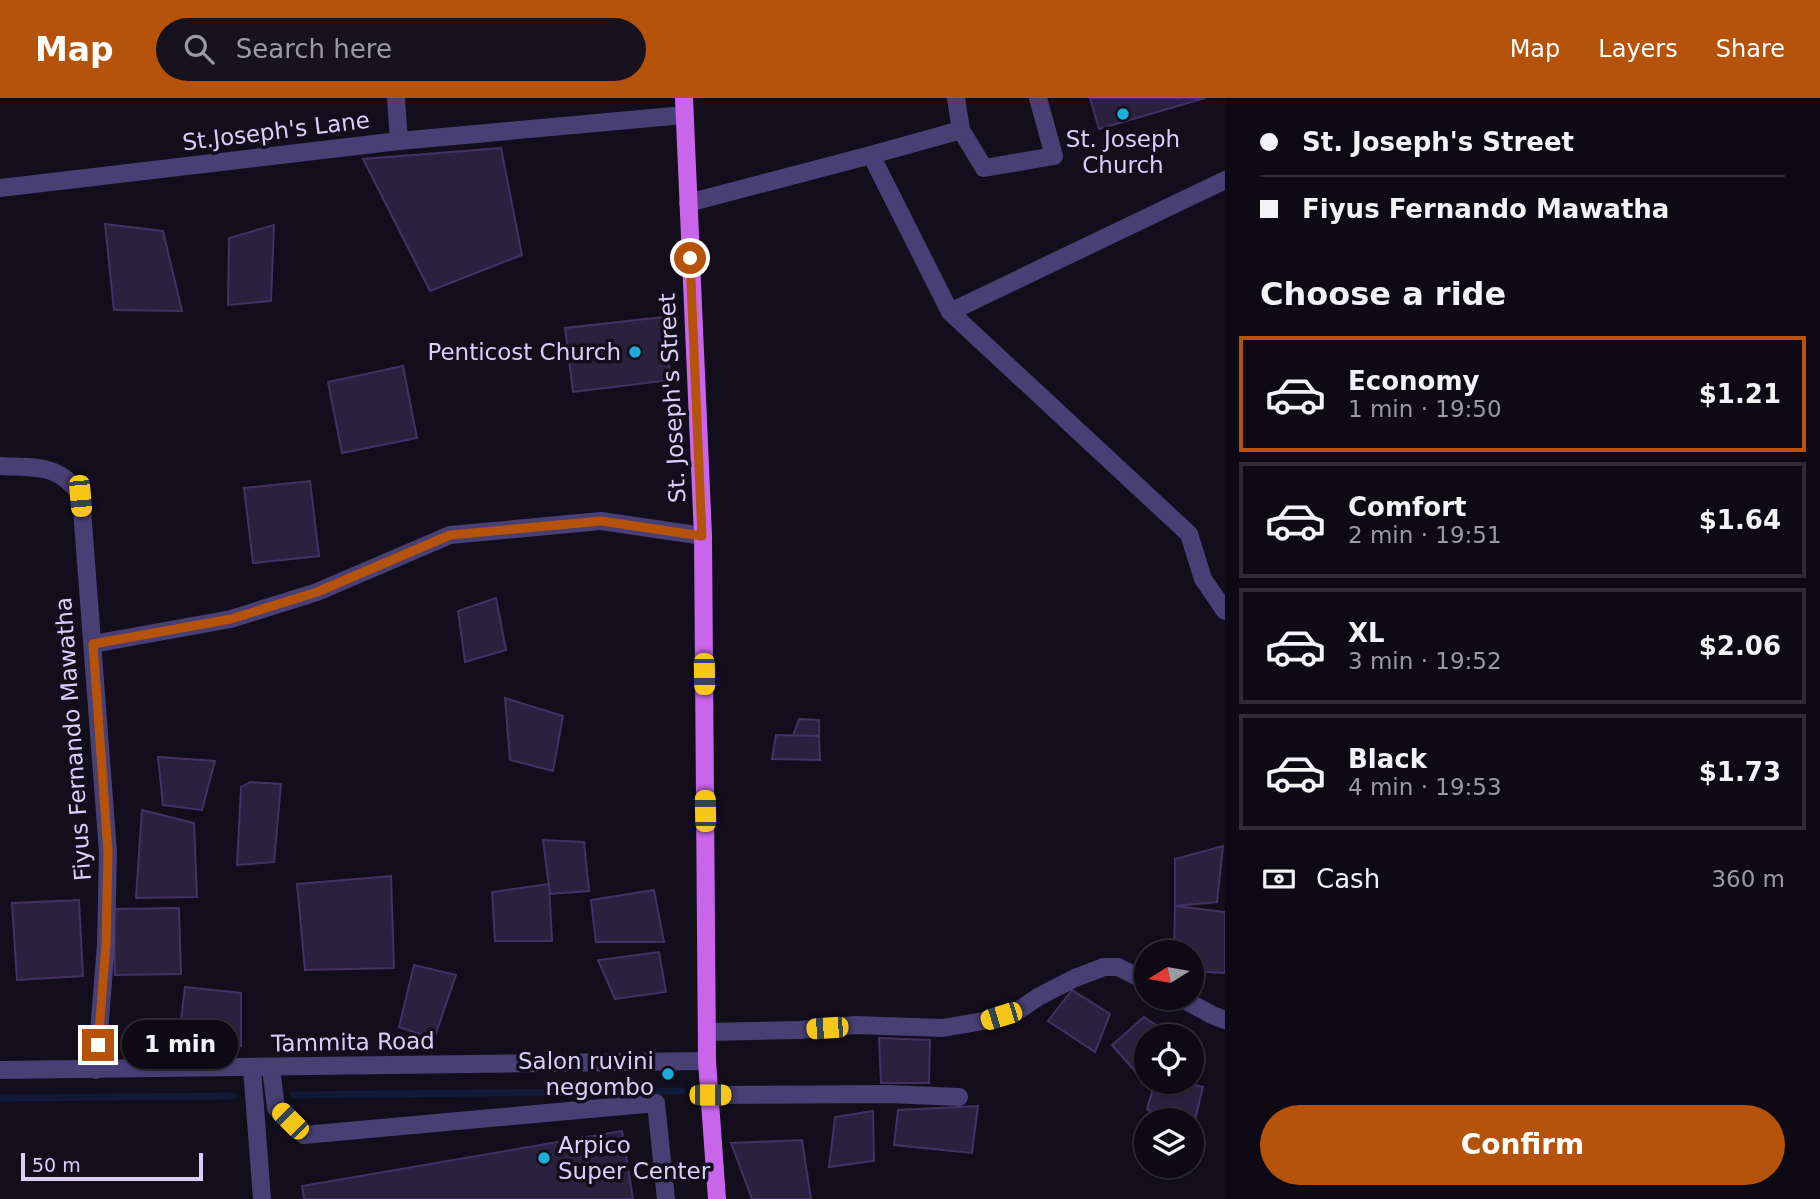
<!DOCTYPE html>
<html lang="en">
<head>
<meta charset="utf-8">
<style>
  :root { --surface:#0e0a15; --page:#17131e; --text:#f1f3f6; --muted:#9b9aa0; --line:#2e2b34; --accent:#b45309 }
  body { margin:0; font-family:"DejaVu Sans",sans-serif; background:var(--page); color:var(--text); height:100vh; display:flex; flex-direction:column; font-size:26px; white-space:nowrap }
  * { box-sizing:border-box; margin:0 }
  p { font-size:23px; color:var(--muted) }
  .icon { flex:none; width:38px; height:38px; fill:none; stroke:currentColor; stroke-width:2; stroke-linecap:round; stroke-linejoin:round }
  .map { position:relative; flex:1; overflow:hidden }
  .panel { display:flex; flex-direction:column; background:var(--surface); width:595px }
  .panel>* { flex:none }
  .banner { display:grid; align-content:center; height:154px; padding:0 35px; background:var(--surface) }
  .needle { width:46px; rotate:259deg }
  .fabs { position:absolute; left:1134px; top:842px; display:grid; gap:14px }
  .fabs a { display:grid; place-items:center; width:70px; height:70px; border-radius:50%; background:var(--surface); box-shadow:0 2px 5px #0004,0 0 0 2px var(--line); font-size:35px }
  .scale { position:absolute; left:21px; bottom:18px; width:182px; box-sizing:border-box; padding-left:7px; border:4px solid #d9d0f9; border-top:0; font-size:19px; line-height:24px; white-space:nowrap; color:#d9d0f9; -webkit-text-stroke:5px #120e1c; paint-order:stroke }
  .end { position:absolute; width:32px; height:32px; margin:-16px; border:9px solid #b45309; background:#fff; box-shadow:0 0 0 4px #fff }
  .from { border-radius:50% }
  .bubble { position:absolute; height:49px; border-radius:24px; background:var(--surface); box-shadow:0 2px 5px #0004,0 0 0 2px var(--line); font-size:23px; font-weight:600; line-height:49px; text-align:center }
  .car { position:absolute; width:21px; height:42px; margin:-21px -10px; border-radius:9px; box-shadow:0 0 5px 2px #0007; background:linear-gradient(#f5c518 24%,#345 0 40%,#f5c518 0 76%,#345 0 86%,#f5c518 0) }
  .banner b { display:flex; align-items:center; gap:24px; height:66px; font-size:26px }
  .banner b+b { border-top:2px solid var(--line) }
  .banner i { width:18px; height:18px; background:var(--text) }
  ul { padding:0; list-style:none }
  li { display:flex; align-items:center; gap:21px; height:116px; margin:0 14px 10px; padding:0 21px; border:4px solid var(--line); border-radius:0px }
  li div { flex:1 }
  li b { display:block; font-size:26px }
  li em { font-style:normal; font-weight:600 }
  li.current { border-color:var(--accent) }
  li>.icon { width:63px; height:63px; stroke-width:1.5 }
  h2 { padding:0 35px; font-size:32px; line-height:84px }
  .pay { display:flex; align-items:center; gap:18px; height:77px; padding:0 35px; font-size:26px }
  .pay p { margin-inline-start:auto }
  .action { display:flex; gap:14px; margin-top:auto; padding:14px 35px }
  .action a { flex:1; height:80px; border-radius:42px; background:var(--accent); color:#fff; font-size:28px; font-weight:600; line-height:80px; text-align:center }
  header { display:flex; align-items:center; gap:42px; box-sizing:border-box; height:98px; padding:0 35px; background:var(--accent); color:#fff }
  header strong { font-size:33px }
  nav { display:flex; gap:38px; margin-inline-start:auto; font-size:24px }
  .search { width:490px; height:63px; background:var(--page); display:flex; align-items:center; gap:18px; box-sizing:border-box; padding:0 24px; border-radius:38px; color:var(--muted); font-size:26px }
  main { display:flex; flex:1; min-height:0 }
  .map>svg:first-child { display:block }
  .lines { fill:none; stroke-linecap:round; stroke-linejoin:round }
  .stream { stroke:#111b39; stroke-width:7 }
  .building { fill:#2a213e; stroke:#423263; stroke-width:2 }
  .minor { stroke:#483f75; stroke-width:18 }
  .major { stroke:#c965ea; stroke-width:18 }
  .route { stroke:#b45309; stroke-width:9 }
  .poi-dot { fill:#1dadd7; stroke:#120e1c; stroke-width:2.5 }
  .labels { text-anchor:middle; dominant-baseline:central; stroke-width:7; stroke-linejoin:round; paint-order:stroke }
  .street-label { font-size:23px; fill:#d9d0f9; stroke:#120e1c }
  .poi-label { font-size:23px; fill:#d9d0f9; stroke:#120e1c; text-anchor:end }
</style>
</head>
<body>
<header>
<strong>Map</strong>
<div class="search"><svg class="icon" aria-label="search" viewBox="0 0 24 24"><circle cx="10" cy="10" r="6"/><path d="M15 15l6 6"/></svg>Search here</div>
<nav><a>Map</a><a>Layers</a><a>Share</a></nav>
</header>
<main>
<div class="map">
<svg width="1225" height="1101" viewBox="0 0 1225 1101">
  <rect width="100%" height="100%" fill="#120e1c"/>
  <g class="lines">
    <g class="stream">
      <path d="M294,997L682,993"/>
      <path d="M0,1000L234,998"/>
    </g>
  </g>
  <g class="building">
    <path d="M1090,0H1205L1099,31Z"/>
    <path d="M501,50L522,157L430,193L363,61Z"/>
    <path d="M105,126L163,133L182,213L114,212Z"/>
    <path d="M274,127L271,203L228,207L229,140Z"/>
    <path d="M663,219L671,282L573,294L565,230Z"/>
    <path d="M403,268L417,340L342,355L328,284Z"/>
    <path d="M310,383L319,458L253,465L244,390Z"/>
    <path d="M496,500L506,552L465,564L458,513Z"/>
    <path d="M505,600L563,618L553,673L510,662Z"/>
    <path d="M799,621L819,622V638H793Z"/>
    <path d="M776,637L819,638L820,662L772,661Z"/>
    <path d="M158,659L215,663L202,712L163,707Z"/>
    <path d="M250,684L281,686L274,764L237,767L241,689Z"/>
    <path d="M142,712L194,725L197,799L136,800Z"/>
    <path d="M543,742L584,744L589,793L550,796Z"/>
    <path d="M1223,748L1217,804L1175,808V761Z"/>
    <path d="M391,778L394,870L305,872L297,786Z"/>
    <path d="M549,786L552,843H495L492,794Z"/>
    <path d="M654,792L664,844H596L591,802Z"/>
    <path d="M79,802L83,878L17,882L12,805Z"/>
    <path d="M1175,808L1225,814V875L1192,873V854H1174Z"/>
    <path d="M179,810L181,876L115,877L114,811Z"/>
    <path d="M659,854L666,894L615,901L598,862Z"/>
    <path d="M414,867L456,877L434,941L399,929Z"/>
    <path d="M185,889L241,895V948L178,947Z"/>
    <path d="M1072,892L1110,916L1095,954L1048,923Z"/>
    <path d="M1144,919L1171,937L1146,938V971L1140,979L1112,947Z"/>
    <path d="M879,940L930,942L929,985H881Z"/>
    <path d="M1155,984H1182L1203,989L1192,1034V1022H1160L1147,1011Z"/>
    <path d="M978,1008L972,1055L894,1047L898,1012Z"/>
    <path d="M873,1013L874,1063L829,1069L835,1019Z"/>
    <path d="M622,1033L633,1101H304L302,1088Z"/>
    <path d="M802,1042L811,1101H752L731,1045Z"/>
  </g>
  <g class="lines">
    <g class="minor">
      <path d="M396,0L399,43"/>
      <path d="M956,0L961,32L984,70L1054,58L1038,0"/>
      <path d="M871,57L961,32"/>
      <path d="M0,90L399,43L684,17"/>
      <path d="M688,105L871,57L950,214L1225,82"/>
      <path d="M950,214L1189,436L1203,481L1225,513"/>
      <path d="M0,368C35,370 59,365 81,398L108,754L106,846L96,972"/>
      <path d="M93,546L231,521L317,494L450,437L601,423L703,438"/>
      <path d="M1181,900L1212,917L1225,922"/>
      <path d="M707,934L799,932L855,927L943,930L983,923L1019,912L1038,899L1075,880L1104,869H1118L1146,883"/>
      <path d="M252,970L262,1101"/>
      <path d="M271,970L276,1010L304,1037L656,1005L666,1101"/>
      <path d="M0,972L707,963"/>
      <path d="M710,997L888,996L959,999"/>
    </g>
    <path class="major" d="M684,0L703,438L707,963L717,1101"/>
  </g>
  <g class="lines">
    <path class="route" d="M98,947L106,846L108,754L93,546L231,521L317,494L450,437L601,423L702,438L690,160"/>
  </g>
  <g class="poi-dot">
    <circle cx="1123" cy="16" r="7"/>
    <circle cx="635" cy="254" r="7"/>
    <circle cx="668" cy="976" r="7"/>
    <circle cx="544" cy="1060" r="7"/>
  </g>
  <g class="labels">
    <g class="street-label">
      <text transform="translate(276 33) rotate(-7)">St.Joseph's Lane</text>
      <text transform="translate(672 300) rotate(-93)">St. Joseph's Street</text>
      <text transform="translate(73 641) rotate(-94)">Fiyus Fernando Mawatha</text>
      <text transform="translate(353 944) rotate(-1)">Tammita Road</text>
    </g>
    <g class="poi-label">
      <text x="1123" y="41" text-anchor="middle">St. Joseph<tspan x="1123" dy="26">Church</tspan></text>
      <text x="621" y="254">Penticost Church</text>
      <text x="654" y="963">Salon ruvini<tspan x="654" dy="26">negombo</tspan></text>
      <text x="558" y="1047" text-anchor="start">Arpico<tspan x="558" dy="26">Super Center</tspan></text>
    </g>
  </g>
</svg>
<div class="fabs">
<a><svg class="needle" viewBox="-14 -14 28 28"><path d="M0-13l5 13h-10z" fill="#e53935"/><path d="M0 13l5-13h-10z" fill="#9b9aa0"/></svg></a>
<a><svg class="icon" aria-label="locate" viewBox="0 0 24 24"><circle cx="12" cy="12" r="6"/><path d="M12 2v4M12 18v4M2 12h4M18 12h4"/></svg></a>
<a><svg class="icon" aria-label="layers" viewBox="0 0 24 24"><path d="M12 4l9 5-9 5-9-5zM3 14l9 5 9-5"/></svg></a>
</div>
<div class="scale">50 m</div>
<i class="end from" style="left:690px;top:160px"></i>
<i class="end" style="left:98px;top:947px"></i>
<div class="bubble" style="left:122px;top:922px;width:116px">1 min</div>
<i class="car" style="left:80px;top:398px;rotate:175deg"></i>
<i class="car" style="left:704px;top:576px;rotate:179deg"></i>
<i class="car" style="left:705px;top:713px;rotate:359deg"></i>
<i class="car" style="left:1001px;top:918px;rotate:253deg"></i>
<i class="car" style="left:827px;top:930px;rotate:266deg"></i>
<i class="car" style="left:710px;top:997px;rotate:90deg"></i>
<i class="car" style="left:290px;top:1023px;rotate:315deg"></i>
</div>
<section class="panel">
<div class="banner">
<b><i class="from"></i>St. Joseph's Street</b>
<b><i></i>Fiyus Fernando Mawatha</b>
</div>
<h2>Choose a ride</h2>
<ul>
<li class="current"><svg class="icon" aria-label="car" viewBox="0 0 24 24"><path d="M5 17H2v-5l4-1 3-4h7l3 4 3 1v5h-3M9 17h6M6 11h13"/><circle cx="7" cy="17" r="2"/><circle cx="17" cy="17" r="2"/></svg><div><b>Economy</b><p>1 min · 19:50</p></div><em>$1.21</em></li>
<li><svg class="icon" aria-label="car" viewBox="0 0 24 24"><path d="M5 17H2v-5l4-1 3-4h7l3 4 3 1v5h-3M9 17h6M6 11h13"/><circle cx="7" cy="17" r="2"/><circle cx="17" cy="17" r="2"/></svg><div><b>Comfort</b><p>2 min · 19:51</p></div><em>$1.64</em></li>
<li><svg class="icon" aria-label="car" viewBox="0 0 24 24"><path d="M5 17H2v-5l4-1 3-4h7l3 4 3 1v5h-3M9 17h6M6 11h13"/><circle cx="7" cy="17" r="2"/><circle cx="17" cy="17" r="2"/></svg><div><b>XL</b><p>3 min · 19:52</p></div><em>$2.06</em></li>
<li><svg class="icon" aria-label="car" viewBox="0 0 24 24"><path d="M5 17H2v-5l4-1 3-4h7l3 4 3 1v5h-3M9 17h6M6 11h13"/><circle cx="7" cy="17" r="2"/><circle cx="17" cy="17" r="2"/></svg><div><b>Black</b><p>4 min · 19:53</p></div><em>$1.73</em></li>
</ul>
<div class="pay"><svg class="icon" aria-label="cash" viewBox="0 0 24 24"><path d="M3 7h18v10H3z"/><circle cx="12" cy="12" r="2"/></svg>Cash<p>360 m</p></div>
<div class="action"><a>Confirm</a></div>
</section>
</main>
</body>
</html>
